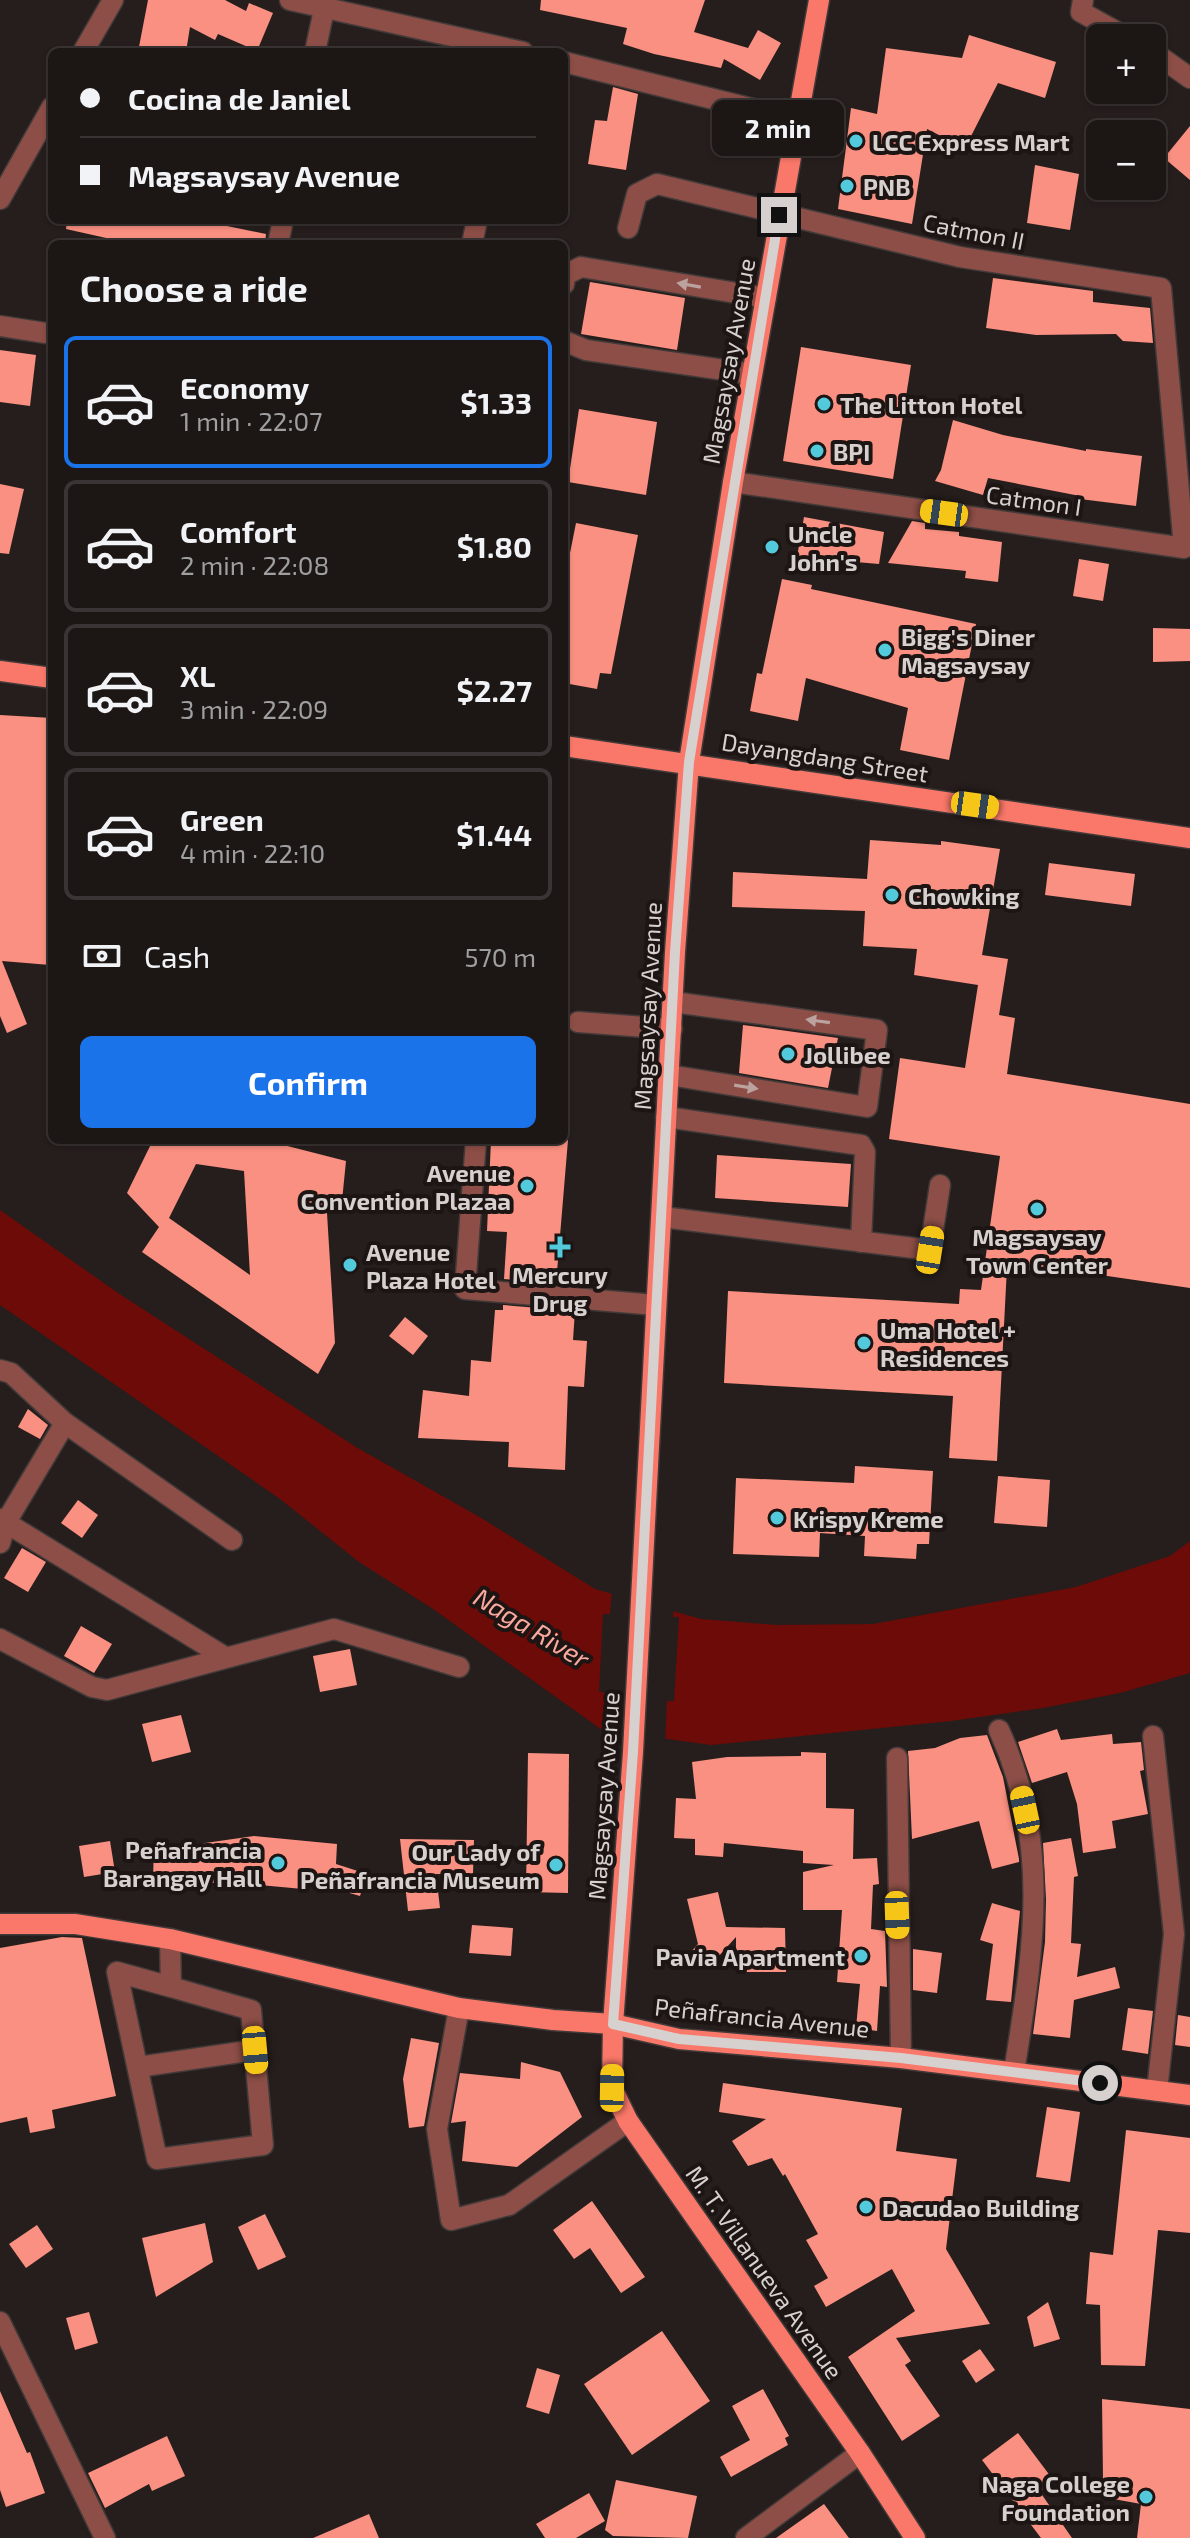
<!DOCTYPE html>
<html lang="en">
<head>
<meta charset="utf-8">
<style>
  :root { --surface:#1c1615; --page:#292322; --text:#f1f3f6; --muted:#a09fa0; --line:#3a3534; --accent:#1a73e8 }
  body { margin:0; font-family:"Exo 2",sans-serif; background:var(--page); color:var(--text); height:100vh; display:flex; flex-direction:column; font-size:30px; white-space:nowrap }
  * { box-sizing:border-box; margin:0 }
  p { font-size:26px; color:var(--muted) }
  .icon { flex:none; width:44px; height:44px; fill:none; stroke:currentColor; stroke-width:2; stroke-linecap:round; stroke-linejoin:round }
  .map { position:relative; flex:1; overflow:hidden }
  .side { position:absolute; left:48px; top:240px; width:520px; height:904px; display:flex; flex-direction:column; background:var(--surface); border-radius:12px; box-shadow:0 2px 6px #0004,0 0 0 2px var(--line) }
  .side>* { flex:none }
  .hud { position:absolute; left:48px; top:48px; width:520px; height:176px; border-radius:12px; box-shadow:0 2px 6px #0004,0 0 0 2px var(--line); display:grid; align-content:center; height:176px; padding:0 32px; background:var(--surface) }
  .buttons { position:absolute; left:1086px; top:24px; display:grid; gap:16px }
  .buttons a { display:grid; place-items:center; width:80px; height:80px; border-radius:12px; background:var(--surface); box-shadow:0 2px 6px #0004,0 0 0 2px var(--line); font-size:40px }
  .end { position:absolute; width:36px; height:36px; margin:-18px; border:10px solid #d6d0cf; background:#111; box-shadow:0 0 0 4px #111 }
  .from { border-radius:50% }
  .bubble { position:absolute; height:56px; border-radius:12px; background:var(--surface); box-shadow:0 2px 6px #0004,0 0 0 2px var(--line); font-size:26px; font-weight:700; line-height:56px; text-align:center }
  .car { position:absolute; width:24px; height:48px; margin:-24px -12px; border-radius:10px; box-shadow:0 0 6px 2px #0007; background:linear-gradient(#f5c518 24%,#345 0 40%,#f5c518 0 76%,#345 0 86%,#f5c518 0) }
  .hud b { display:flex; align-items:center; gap:28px; height:76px; font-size:30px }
  .hud b+b { border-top:2px solid var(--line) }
  .hud i { width:20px; height:20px; background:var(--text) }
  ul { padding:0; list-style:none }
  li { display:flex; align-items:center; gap:24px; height:132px; margin:0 16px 12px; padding:0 16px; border:4px solid var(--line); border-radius:12px }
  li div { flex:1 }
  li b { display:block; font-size:30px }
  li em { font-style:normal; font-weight:700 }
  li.on { border-color:var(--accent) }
  li>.icon { width:72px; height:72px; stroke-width:1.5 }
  h2 { padding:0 32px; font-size:36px; line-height:96px }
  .pay { display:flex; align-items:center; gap:20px; height:88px; padding:0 32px; font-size:30px }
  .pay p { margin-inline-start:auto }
  .primary-button { display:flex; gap:16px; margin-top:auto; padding:16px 32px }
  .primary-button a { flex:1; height:92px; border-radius:12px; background:var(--accent); color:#fff; font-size:32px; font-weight:700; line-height:92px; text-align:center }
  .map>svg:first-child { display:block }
  .water { fill:#6c0b08 }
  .pier { fill:#261e1c }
  .building { fill:#f99081; fill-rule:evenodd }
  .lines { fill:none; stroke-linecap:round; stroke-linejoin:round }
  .minor-casing { stroke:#423a39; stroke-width:23 }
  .major-casing { stroke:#423a39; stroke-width:23 }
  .minor { stroke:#8c4e46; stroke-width:20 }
  .major { stroke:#f97869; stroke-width:20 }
  .oneway { fill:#bca29f }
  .route { stroke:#d6d0cf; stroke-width:10 }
  .poi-dot { fill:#53cadc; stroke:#1c1513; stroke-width:3 }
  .labels { text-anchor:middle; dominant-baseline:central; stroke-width:8; stroke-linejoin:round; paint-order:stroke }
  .poi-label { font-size:24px; font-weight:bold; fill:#d6d0cf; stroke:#1c1513; text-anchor:start }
  .street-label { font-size:24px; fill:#d6d0cf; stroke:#1c1513 }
  .water-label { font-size:26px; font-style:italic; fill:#f9a99d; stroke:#1c1513 }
</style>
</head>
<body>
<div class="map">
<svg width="1190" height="2538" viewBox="0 0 1190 2538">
  <rect width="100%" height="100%" fill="#261e1c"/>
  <path class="water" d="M0,1210L118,1293L356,1447L483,1519L595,1589L701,1619L777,1625L873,1624L1076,1587L1170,1556L1190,1541V1673L1120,1693L1043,1708L951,1721L711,1745L602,1730L433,1609L359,1562L280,1499L0,1305Z"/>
  <path class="pier" d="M612,1590L674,1607L673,1617H679L674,1701H667L665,1743L605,1735L608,1693L599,1692L603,1614H610Z"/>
  <g class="building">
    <path d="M148,0H225L246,11L249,3L273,13L257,51L218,34L215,40L190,27L186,52H138Z"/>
    <path d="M541,0H705L694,32L748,48L758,30L781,43L760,80L724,59L721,68L654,54L623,44L627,28L540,10Z"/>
    <path d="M969,35L1056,62L1045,98L998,83L965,148L927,129L912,224L838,209L851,108L877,114L886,48L962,58Z"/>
    <path d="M613,87L638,94L626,170L588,164L595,120L607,121Z"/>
    <path d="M1190,126V180L1164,158Z"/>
    <path d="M1035,165L1079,174L1070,230L1027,223Z"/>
    <path d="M67,220H198L266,234L265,244H133L66,229Z"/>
    <path d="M993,278L1093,291V302L1150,308L1153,343L1123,341L1116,334L1036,335L986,328Z"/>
    <path d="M590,282L685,298L677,350L581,334Z"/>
    <path d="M801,347L911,365L893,479L783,461Z"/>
    <path d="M0,350L36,355L30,406L0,402Z"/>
    <path d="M579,409L657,422L646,495L568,482Z"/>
    <path d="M953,420L1003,435L1086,451V449L1142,456L1136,506L1080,499V496L988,478L983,495L935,481L941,470Z"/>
    <path d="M0,484L24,489L9,554L0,553Z"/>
    <path d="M804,517L884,532L879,564L797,557Z"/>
    <path d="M912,521L925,523V529L959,532V536L1002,542L998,582L965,578L966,571L888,563Z"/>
    <path d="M576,523L638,535L611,674L600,673L597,689L564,683V583Z"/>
    <path d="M1079,559L1109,564L1103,601L1073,596Z"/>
    <path d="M782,579L812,585L811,589L976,624L949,760L900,750L908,708L806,678L798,721L750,711L757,673L762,674Z"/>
    <path d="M1153,628L1190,629V661L1153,662Z"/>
    <path d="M0,715L52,718L50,965L2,961L27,1024L7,1033L0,1016Z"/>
    <path d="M870,840L941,845V841L1000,849L982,955L1008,959L999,1015L1015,1018L1007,1074L1190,1104V1288L1073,1271L1072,1276L1007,1267L997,1461L949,1458L953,1396L724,1383L728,1291L959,1304L960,1289L981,1290L1000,1156L889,1139L900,1058L965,1068L978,985L914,975L917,949L863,946L865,911L732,907L733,872L867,879Z"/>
    <path d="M1049,863L1135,874L1131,906L1045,895Z"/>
    <path d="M743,1025L838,1038L828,1088L739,1073Z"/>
    <path d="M153,1140H264L346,1161L342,1201L326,1197L335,1343L318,1374L142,1252L159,1227L127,1193ZM196,1164L244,1171L250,1275L169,1218Z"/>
    <path d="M491,1140H568L556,1284L504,1279L507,1232L487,1231Z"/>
    <path d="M717,1155L851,1164L848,1207L715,1198Z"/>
    <path d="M503,1305L575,1311L573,1340L587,1341L584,1387L568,1386L565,1470L508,1467L509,1442L418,1438L423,1390L469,1396L471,1360L491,1362L495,1310H503Z"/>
    <path d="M405,1317L428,1336L413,1355L389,1336Z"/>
    <path d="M28,1409L48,1425L40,1439L18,1427Z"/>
    <path d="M855,1466L933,1471L929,1544H917L916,1559L864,1556L865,1536L820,1533L819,1557L733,1554L736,1478L854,1483Z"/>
    <path d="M998,1476L1050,1480L1047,1527L994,1523Z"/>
    <path d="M78,1500L98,1515L82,1538L61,1523Z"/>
    <path d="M22,1548L46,1562L28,1592L4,1578Z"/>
    <path d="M81,1626L112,1644L94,1673L64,1656Z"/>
    <path d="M350,1649L357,1685L320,1692L313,1656Z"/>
    <path d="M181,1715L191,1752L152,1762L142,1724Z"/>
    <path d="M1057,1729L1061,1740L1112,1734L1113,1744L1141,1742L1144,1770L1140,1771L1148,1814L1112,1821L1116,1848L1083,1853L1077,1804L1067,1772L1032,1783L1018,1742Z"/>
    <path d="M987,1735L1003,1777L1019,1859V1862L992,1869L979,1821L912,1839L908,1751L935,1748L960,1738Z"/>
    <path d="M801,1752L826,1753V1808L854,1809L853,1859L877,1858L879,1884L873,1885L871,1929L885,1931L887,1987L880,1986L877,2031L856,2028L860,1984L837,1982L842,1910H803V1872L834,1865L803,1863V1851L724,1843L723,1857L695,1855V1839L674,1838L676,1798L696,1799L692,1762L727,1757L801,1756Z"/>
    <path d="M528,1753L569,1754L568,1893L526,1892Z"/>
    <path d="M254,1836L337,1844L336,1864L367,1874L360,1896L304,1880L303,1889L249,1884L250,1880L201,1884V1881L153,1879L154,1847L198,1848V1844Z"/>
    <path d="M1071,1838L1078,1876L1074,1877L1071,1943L1081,1944L1077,1977L1115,1967L1120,1988L1074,2000L1070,2038L1033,2034L1045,1942L1046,1899L1043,1843Z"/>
    <path d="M400,1839L474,1840L473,1874H436L440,1908L408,1911Z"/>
    <path d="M110,1841L115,1872L84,1877L79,1846Z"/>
    <path d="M718,1892L726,1927L785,1928L786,1972H736V1937L708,1968L691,1952L698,1944L687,1899Z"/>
    <path d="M992,1903L1020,1911L1011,2002L986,2000L993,1944L980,1940Z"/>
    <path d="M472,1925L513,1928L511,1956L469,1953Z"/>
    <path d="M62,1937L82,1938L116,2096L52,2110L55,2128L30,2133L27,2117L0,2123V1948Z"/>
    <path d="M913,1949L942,1953L937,1993L913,1990Z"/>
    <path d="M1128,2008L1153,2011L1148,2054L1122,2050Z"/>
    <path d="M1178,2015L1190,2017V2047L1175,2045Z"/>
    <path d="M411,2038L439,2043L424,2126L409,2128L403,2079Z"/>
    <path d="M521,2062L560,2072L582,2117L517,2167L462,2161L466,2121L451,2123L460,2073L520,2079Z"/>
    <path d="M723,2083L902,2108L896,2151L957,2159L946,2249L990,2324L896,2338L911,2361L905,2365L940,2416L902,2441L848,2357L915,2311L892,2269L826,2307L814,2286L828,2278L806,2240L818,2234L785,2174L783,2176L772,2158L748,2166L732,2141L766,2119L719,2112Z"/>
    <path d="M1047,2107L1080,2112L1070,2182L1036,2177Z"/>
    <path d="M1126,2130L1190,2138V2233L1158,2230L1145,2366L1101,2365L1100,2305L1086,2304L1090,2252L1113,2255Z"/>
    <path d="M592,2201L645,2277L621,2293L590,2248L574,2259L553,2230Z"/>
    <path d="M265,2214L286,2257L258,2270L238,2227Z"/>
    <path d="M205,2223L213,2262L156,2297L142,2238Z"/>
    <path d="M37,2225L53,2249L26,2268L9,2244Z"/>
    <path d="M1048,2302L1060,2339L1034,2347L1027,2317Z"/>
    <path d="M89,2312L98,2343L75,2350L66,2318Z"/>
    <path d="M662,2331L710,2401L632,2455L584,2384Z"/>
    <path d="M980,2349L995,2370L976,2383L962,2361Z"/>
    <path d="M537,2368L560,2375L549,2414L526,2407Z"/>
    <path d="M763,2389L789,2436L785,2438L788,2445L731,2477L720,2457L750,2440L732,2406Z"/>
    <path d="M0,2391L27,2453L30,2452L45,2493L6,2507L0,2490Z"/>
    <path d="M1102,2399L1190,2409V2538H1137L1141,2504L1108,2498L1110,2482L1103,2480Z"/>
    <path d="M1018,2433L1054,2481L1040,2492L1072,2538H1041L982,2460Z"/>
    <path d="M167,2436L185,2476L152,2491L149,2484L105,2508L88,2473Z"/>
    <path d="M616,2480L697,2496L688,2538L613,2536L605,2530Z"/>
    <path d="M589,2493L605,2521L576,2538H545L536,2524Z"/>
    <path d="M824,2504L849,2538H776Z"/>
    <path d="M369,2514L379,2538H313Z"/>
  </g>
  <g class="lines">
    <g class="minor-casing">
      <g id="minor">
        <path d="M290,0L523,52"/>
        <path d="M1083,0L1081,12L1128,38"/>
        <path d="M1152,51L1190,78"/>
        <path d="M83,52L113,0"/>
        <path d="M315,52L326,0"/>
        <path d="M564,62L798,120"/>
        <path d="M0,199L52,107"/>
        <path d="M628,228L637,194L657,184L960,257L1161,288L1184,548L733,482"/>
        <path d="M278,244L283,220"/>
        <path d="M472,244L477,220"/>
        <path d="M564,284L565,275L581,267L766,298"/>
        <path d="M0,326L52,334"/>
        <path d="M564,341L586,350L752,374"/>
        <path d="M578,1022L672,1029"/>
        <path d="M669,1075L867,1107L877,1030L673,1002"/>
        <path d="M666,1117L861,1145L865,1152L861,1242"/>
        <path d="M476,1140L465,1289L656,1305"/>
        <path d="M662,1217L930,1250L940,1185"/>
        <path d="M0,1370L11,1373L65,1423L232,1540"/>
        <path d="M0,1519L225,1657"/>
        <path d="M0,1543L6,1522L65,1423"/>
        <path d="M0,1639L92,1687L107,1690L334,1629L459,1667"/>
        <path d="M999,1730C1052,1846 1033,1952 1014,2072"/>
        <path d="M1153,1736L1174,1934L1157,2091"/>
        <path d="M897,1758L901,2058"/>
        <path d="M170,1939L171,1987L251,2010L263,2145L157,2159L117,1972L171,1987"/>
        <path d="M459,2008L437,2129L451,2220L509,2205L628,2121"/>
        <path d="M138,2067L255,2050"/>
        <path d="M0,2322L105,2538"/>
        <path d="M746,2538L860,2453"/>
      </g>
    </g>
    <g class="major-casing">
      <g id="major">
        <path d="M819,0L733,482L689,762L675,952L633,1752L613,2024L612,2088L628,2121L860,2453L915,2538"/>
        <path d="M0,671L52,678"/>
        <path d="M564,746L1190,838"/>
        <path d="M0,1924H76L170,1939L459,2008L553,2020L613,2024L679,2039L901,2058L1190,2095"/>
      </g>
    </g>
    <use href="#minor" class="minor"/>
    <use href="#major" class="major"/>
  </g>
  <defs><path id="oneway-solid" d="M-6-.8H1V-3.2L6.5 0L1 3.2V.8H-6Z" transform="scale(2)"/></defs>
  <g class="oneway">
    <use href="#oneway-solid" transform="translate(689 285) rotate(-170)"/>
    <use href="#oneway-solid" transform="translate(818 1021) rotate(-172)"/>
    <use href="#oneway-solid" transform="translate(746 1087) rotate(9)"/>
  </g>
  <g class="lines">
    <path class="route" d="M779,215L689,762L675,952L633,1752L613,2024L679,2039L901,2058L1100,2083"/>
  </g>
  <g class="poi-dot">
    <circle cx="856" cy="141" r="8"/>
    <circle cx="847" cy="186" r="8"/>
    <circle cx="824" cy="404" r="8"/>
    <circle cx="817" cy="451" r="8"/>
    <circle cx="772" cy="547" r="8"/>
    <circle cx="885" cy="650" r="8"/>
    <circle cx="892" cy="895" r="8"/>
    <circle cx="788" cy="1054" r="8"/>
    <circle cx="527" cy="1186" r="8"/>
    <circle cx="1037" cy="1209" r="8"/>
    <path d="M556 1235h8v8h8v8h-8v8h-8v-8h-8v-8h8z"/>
    <circle cx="350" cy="1265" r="8"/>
    <circle cx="864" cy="1343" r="8"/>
    <circle cx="777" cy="1518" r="8"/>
    <circle cx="278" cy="1863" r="8"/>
    <circle cx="556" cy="1865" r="8"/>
    <circle cx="861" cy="1956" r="8"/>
    <circle cx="866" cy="2207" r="8"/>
    <circle cx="1146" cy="2497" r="8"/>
  </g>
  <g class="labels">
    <g class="poi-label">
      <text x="872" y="141">LCC Express Mart</text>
      <text x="863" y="186">PNB</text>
      <text x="840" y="404">The Litton Hotel</text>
      <text x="833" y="451">BPI</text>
      <text x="788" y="533">Uncle<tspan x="788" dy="28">John's</tspan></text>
      <text x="901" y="636">Bigg's Diner<tspan x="901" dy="28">Magsaysay</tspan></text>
      <text x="908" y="895">Chowking</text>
      <text x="804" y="1054">Jollibee</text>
      <text x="511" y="1172" text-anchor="end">Avenue<tspan x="511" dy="28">Convention Plazaa</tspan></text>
      <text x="1037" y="1236" text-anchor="middle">Magsaysay<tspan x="1037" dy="28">Town Center</tspan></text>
      <text x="366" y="1251">Avenue<tspan x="366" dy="28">Plaza Hotel</tspan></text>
      <text x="560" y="1274" text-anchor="middle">Mercury<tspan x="560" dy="28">Drug</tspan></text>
      <text x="880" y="1329">Uma Hotel +<tspan x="880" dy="28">Residences</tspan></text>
      <text x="793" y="1518">Krispy Kreme</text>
      <text x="262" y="1849" text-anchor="end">Peñafrancia<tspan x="262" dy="28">Barangay Hall</tspan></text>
      <text x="540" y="1851" text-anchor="end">Our Lady of<tspan x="540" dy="28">Peñafrancia Museum</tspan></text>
      <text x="845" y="1956" text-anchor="end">Pavia Apartment</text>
      <text x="882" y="2207">Dacudao Building</text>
      <text x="1130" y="2483" text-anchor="end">Naga College<tspan x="1130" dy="28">Foundation</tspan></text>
    </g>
    <g class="street-label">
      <text transform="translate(974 231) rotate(11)">Catmon II</text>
      <text transform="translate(728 361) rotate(-80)">Magsaysay Avenue</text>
      <text transform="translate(1034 500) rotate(8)">Catmon I</text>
      <text transform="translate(825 757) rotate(9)">Dayangdang Street</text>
      <text transform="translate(647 1006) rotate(-87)">Magsaysay Avenue</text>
      <text transform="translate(603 1796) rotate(-86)">Magsaysay Avenue</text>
      <text transform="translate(762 2017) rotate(6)">Peñafrancia Avenue</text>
      <text transform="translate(765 2272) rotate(55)">M. T. Villanueva Avenue</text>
    </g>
    <g class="water-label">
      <text transform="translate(532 1627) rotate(31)">Naga River</text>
    </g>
  </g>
</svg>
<div class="buttons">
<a>+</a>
<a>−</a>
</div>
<i class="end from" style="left:1100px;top:2083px"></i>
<i class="end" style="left:779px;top:215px"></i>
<div class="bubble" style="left:712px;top:100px;width:132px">2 min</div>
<i class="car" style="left:944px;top:513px;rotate:278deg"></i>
<i class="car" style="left:975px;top:805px;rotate:98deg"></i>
<i class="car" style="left:930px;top:1250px;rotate:9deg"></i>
<i class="car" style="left:1025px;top:1810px;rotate:348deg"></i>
<i class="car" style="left:897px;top:1915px;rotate:178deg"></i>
<i class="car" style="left:255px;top:2050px;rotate:175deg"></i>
<i class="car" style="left:612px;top:2088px;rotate:1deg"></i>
<div class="hud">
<b><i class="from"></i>Cocina de Janiel</b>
<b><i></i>Magsaysay Avenue</b>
</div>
<section class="side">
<h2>Choose a ride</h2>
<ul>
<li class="on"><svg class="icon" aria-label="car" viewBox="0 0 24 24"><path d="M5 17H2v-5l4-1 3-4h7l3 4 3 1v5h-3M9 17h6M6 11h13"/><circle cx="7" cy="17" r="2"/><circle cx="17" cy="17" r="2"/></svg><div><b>Economy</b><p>1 min · 22:07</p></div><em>$1.33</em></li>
<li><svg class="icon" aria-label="car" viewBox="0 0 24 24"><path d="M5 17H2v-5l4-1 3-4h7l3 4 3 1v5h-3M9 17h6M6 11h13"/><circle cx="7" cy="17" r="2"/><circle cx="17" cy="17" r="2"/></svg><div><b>Comfort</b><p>2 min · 22:08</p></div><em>$1.80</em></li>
<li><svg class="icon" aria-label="car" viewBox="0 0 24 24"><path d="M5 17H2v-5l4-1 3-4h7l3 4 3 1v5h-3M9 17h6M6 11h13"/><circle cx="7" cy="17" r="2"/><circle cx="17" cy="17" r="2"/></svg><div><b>XL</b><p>3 min · 22:09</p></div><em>$2.27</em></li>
<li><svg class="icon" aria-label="car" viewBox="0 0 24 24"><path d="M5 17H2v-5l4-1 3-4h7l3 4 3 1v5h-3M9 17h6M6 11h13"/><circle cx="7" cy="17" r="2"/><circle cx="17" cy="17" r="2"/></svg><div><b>Green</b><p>4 min · 22:10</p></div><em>$1.44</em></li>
</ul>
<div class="pay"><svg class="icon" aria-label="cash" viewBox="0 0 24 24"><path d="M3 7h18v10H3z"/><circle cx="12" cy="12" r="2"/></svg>Cash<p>570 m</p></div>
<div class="primary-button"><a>Confirm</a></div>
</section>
</div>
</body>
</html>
